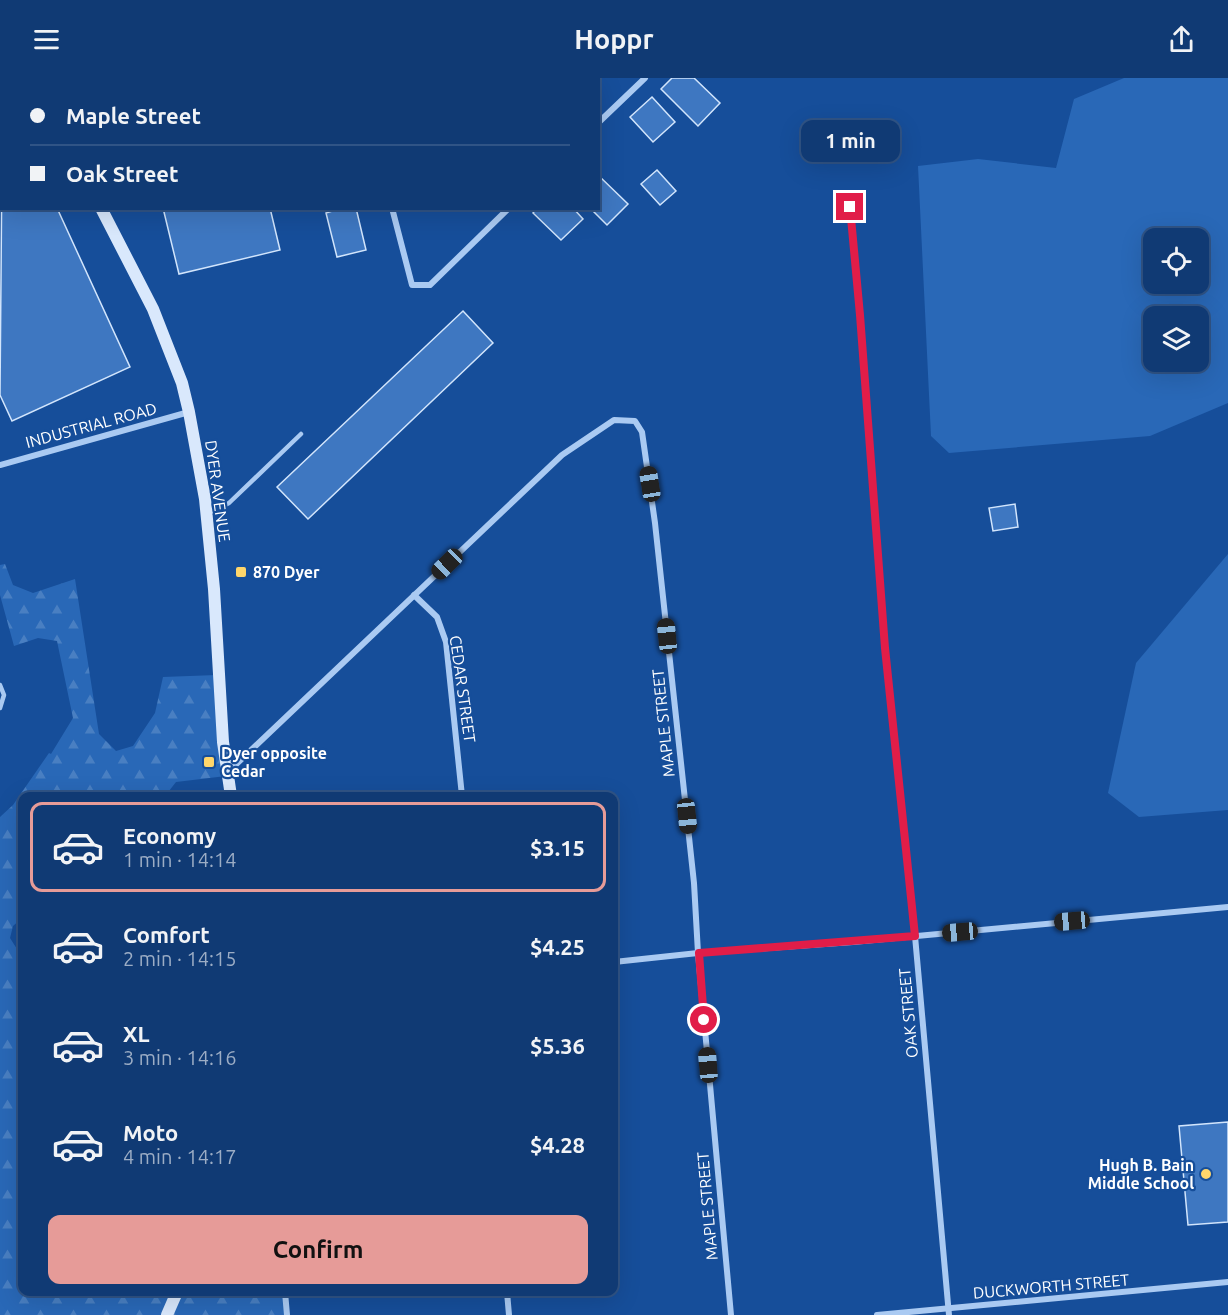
<!DOCTYPE html>
<html lang="en">
<head>
<meta charset="utf-8">
<style>
  :root { --surface:#103a74; --page:#194179; --text:#f1f3f6; --muted:#9cadc5; --line:#305486; --accent:#e69b98 }
  body { margin:0; font-family:Ubuntu,sans-serif; background:var(--page); color:var(--text); height:100vh; display:flex; flex-direction:column; font-size:22px; white-space:nowrap }
  * { box-sizing:border-box; margin:0 }
  p { font-size:20px; color:var(--muted) }
  .icon { flex:none; width:33px; height:33px; fill:none; stroke:currentColor; stroke-width:2; stroke-linecap:round; stroke-linejoin:round }
  .map { position:relative; flex:1; overflow:hidden }
  .details { position:absolute; left:18px; top:714px; width:600px; height:504px; display:flex; flex-direction:column; background:var(--surface); border-radius:12px; box-shadow:0 6px 24px #0002,0 0 0 2px var(--line) }
  .details>* { flex:none }
  .banner { position:absolute; left:0px; top:0px; width:600px; height:132px; box-shadow:0 6px 24px #0002,0 0 0 2px var(--line); display:grid; align-content:center; height:132px; padding:0 30px; background:var(--surface) }
  .tools { position:absolute; left:1143px; top:150px; display:grid; gap:12px }
  .tools a { display:grid; place-items:center; width:66px; height:66px; border-radius:12px; background:var(--surface); box-shadow:0 6px 24px #0002,0 0 0 2px var(--line); font-size:30px }
  .end { position:absolute; width:27px; height:27px; margin:-14px; border:8px solid #e11d48; background:#fff; box-shadow:0 0 0 3px #fff }
  .from { border-radius:50% }
  .bubble { position:absolute; height:42px; border-radius:12px; background:var(--surface); box-shadow:0 6px 24px #0002,0 0 0 2px var(--line); font-size:20px; font-weight:700; line-height:42px; text-align:center }
  .car { position:absolute; width:18px; height:36px; margin:-18px -9px; border-radius:8px; box-shadow:0 0 4px 2px #0007; background:linear-gradient(#222 24%,#8ab4d8 0 40%,#222 0 76%,#8ab4d8 0 86%,#222 0) }
  .banner b { display:flex; align-items:center; gap:21px; height:57px; font-size:22px }
  .banner b+b { border-top:2px solid var(--line) }
  .banner i { width:15px; height:15px; background:var(--text) }
  ul { padding:10px 0 0; list-style:none }
  li { display:flex; align-items:center; gap:18px; height:90px; margin:0 12px 9px; padding:0 18px; border:3px solid transparent; border-radius:12px }
  li div { flex:1 }
  li b { display:block; font-size:22px }
  li em { font-style:normal; font-weight:700 }
  li.current { border-color:var(--accent) }
  li>.icon { width:54px; height:54px; stroke-width:1.5 }
  .button { display:flex; gap:12px; margin-top:auto; padding:12px 30px }
  .button a { flex:1; height:69px; border-radius:12px; background:var(--accent); color:#111; font-size:24px; font-weight:700; line-height:69px; text-align:center }
  header { display:flex; justify-content:space-between; align-items:center; height:78px; padding:0 30px; background:var(--surface); font-size:27px; font-weight:700 }
  .map>svg:first-child { display:block }
  .green { fill:#2968b7; fill-rule:evenodd }
  .forest { fill:url(#forest-firs) }
  .building { fill:#3e77c1; stroke:#d2e5fc; stroke-width:1.5 }
  .lines { fill:none; stroke-linecap:round; stroke-linejoin:round }
  .lane { stroke:#aacaf2; stroke-width:4.5 }
  .street { stroke:#aacaf2; stroke-width:6 }
  .secondary { stroke:#d9e8fc; stroke-width:12 }
  .route { stroke:#e11d48; stroke-width:8 }
  .poi-dot { fill:#ffd66b; stroke:#164e9a; stroke-width:2 }
  .labels { text-anchor:middle; dominant-baseline:central; stroke-width:4.5; stroke-linejoin:round; paint-order:stroke }
  .street-label { font-size:16px; fill:#fff; stroke:#164e9a }
  .poi-label { font-size:16px; font-weight:bold; fill:#fff; stroke:#164e9a; text-anchor:start }
</style>
</head>
<body>
<header><svg class="icon" aria-label="menu" viewBox="0 0 24 24"><path d="M4 6h16M4 12h16M4 18h16"/></svg>Hoppr<svg class="icon" aria-label="share" viewBox="0 0 24 24"><path d="M12 15V3M7 8l5-5 5 5M5 13v7h14v-7"/></svg></header>
<div class="map">
<svg width="1228" height="1237" viewBox="0 0 1228 1237">
  <defs>
    <pattern id="forest-firs" width="22" height="20" patternUnits="userSpaceOnUse" patternTransform="scale(1.5)"><rect width="22" height="20" fill="#2968b7"/><path d="M5 1l3.5 6h-7zM16 11l3.5 6h-7z" fill="#497fc2"/></pattern>
  </defs>
  <rect width="100%" height="100%" fill="#164e9a"/>
  <g class="green">
    <path d="M1124,0H1228V325L1150,358L949,375L931,358L918,88L978,81L1056,90L1074,21ZM1154,160H1198V206H1154ZM1154,238H1198V284H1154Z"/>
    <path d="M1228,476V732L1139,739L1108,715L1136,585Z"/>
  </g>
  <path class="forest" d="M5,486L13,507L33,515L75,501L99,656L116,673L133,668L155,635L163,599L217,597L226,698L176,704L165,718H22V840L13,848L10,860L22,879V1214H285L287,1237H0V739L13,727L49,675L51,676L73,640L57,563L38,560L14,568L0,517V487Z"/>
  <g class="building">
    <rect x="132" y="0" width="110" height="2"/>
    <path d="M297,0H319L320,2H292Z"/>
    <rect x="440" y="0" width="32" height="2"/>
    <path d="M554,0H593V2H555Z"/>
    <path d="M672,0H694L720,25L698,48L661,11Z"/>
    <path d="M652,19L675,44L653,64L630,39Z"/>
    <path d="M2,82V130H57L130,289L12,343L0,317Z"/>
    <path d="M657,92L676,113L660,127L641,106Z"/>
    <path d="M598,97L628,126L607,147L590,130H598Z"/>
    <path d="M163,130H270L280,172L179,196Z"/>
    <path d="M342,130H356L366,172L337,179L326,135Z"/>
    <path d="M537,130H573L583,141L561,162L533,135Z"/>
    <path d="M463,233L493,265L308,441L277,409Z"/>
    <path d="M1015,426L1018,449L993,453L989,430Z"/>
    <path d="M1228,1044V1144L1188,1147L1179,1048Z"/>
  </g>
  <g class="lines">
    <g class="lane">
      <path d="M209,435L229,425L301,356"/>
      <path d="M0,607L4,617L0,630"/>
    </g>
    <g class="street">
      <path d="M358,0V2"/>
      <path d="M517,0V2"/>
      <path d="M598,45L645,0"/>
      <path d="M850,129L860,237L885,570L915,858L949,1237"/>
      <path d="M392,130L412,207H430L509,130"/>
      <path d="M0,387L189,334"/>
      <path d="M414,517L437,539L446,564L462,718"/>
      <path d="M228,694L562,377L614,342L635,343L642,354L655,445L694,805L698,875L731,1237"/>
      <path d="M614,884L698,875L853,864L1228,829"/>
      <path d="M285,1214L287,1237"/>
      <path d="M507,1214L509,1237"/>
      <path d="M877,1237L1228,1204"/>
    </g>
    <g class="secondary">
      <path d="M40,0L41,2"/>
      <path d="M101,130L153,231L182,305L189,334L205,421L214,511L223,664L231,718"/>
      <path d="M167,1237L177,1214"/>
    </g>
  </g>
  <g class="lines">
    <path class="route" d="M704,942L699,875L915,858L885,570L860,237L850,129"/>
  </g>
  <g class="poi-dot">
    <rect x="235" y="488" width="12" height="12" rx="3"/>
    <rect x="203" y="678" width="12" height="12" rx="3"/>
    <circle cx="1206" cy="1096" r="6"/>
  </g>
  <g class="labels">
    <g class="street-label">
      <text transform="translate(91 347) rotate(-15)">INDUSTRIAL ROAD</text>
      <text transform="translate(218 413) rotate(82)">DYER AVENUE</text>
      <text transform="translate(463 611) rotate(82)">CEDAR STREET</text>
      <text transform="translate(663 645) rotate(-96)">MAPLE STREET</text>
      <text transform="translate(908 935) rotate(-95)">OAK STREET</text>
      <text transform="translate(707 1128) rotate(-95)">MAPLE STREET</text>
      <text transform="translate(1051 1208) rotate(-5)">DUCKWORTH STREET</text>
    </g>
    <g class="poi-label">
      <text x="253" y="494">870 Dyer</text>
      <text x="221" y="675">Dyer opposite<tspan x="221" dy="18">Cedar</tspan></text>
      <text x="1194" y="1087" text-anchor="end">Hugh B. Bain<tspan x="1194" dy="18">Middle School</tspan></text>
    </g>
  </g>
</svg>
<div class="tools">
<a><svg class="icon" aria-label="locate" viewBox="0 0 24 24"><circle cx="12" cy="12" r="6"/><path d="M12 2v4M12 18v4M2 12h4M18 12h4"/></svg></a>
<a><svg class="icon" aria-label="layers" viewBox="0 0 24 24"><path d="M12 4l9 5-9 5-9-5zM3 14l9 5 9-5"/></svg></a>
</div>
<i class="end from" style="left:704px;top:942px"></i>
<i class="end" style="left:850px;top:129px"></i>
<div class="bubble" style="left:801px;top:42px;width:99px">1 min</div>
<i class="car" style="left:650px;top:406px;rotate:351deg"></i>
<i class="car" style="left:447px;top:486px;rotate:226deg"></i>
<i class="car" style="left:667px;top:558px;rotate:354deg"></i>
<i class="car" style="left:687px;top:738px;rotate:174deg"></i>
<i class="car" style="left:1072px;top:843px;rotate:265deg"></i>
<i class="car" style="left:960px;top:854px;rotate:265deg"></i>
<i class="car" style="left:708px;top:987px;rotate:355deg"></i>
<div class="banner">
<b><i class="from"></i>Maple Street</b>
<b><i></i>Oak Street</b>
</div>
<section class="details">
<ul>
<li class="current"><svg class="icon" aria-label="car" viewBox="0 0 24 24"><path d="M5 17H2v-5l4-1 3-4h7l3 4 3 1v5h-3M9 17h6M6 11h13"/><circle cx="7" cy="17" r="2"/><circle cx="17" cy="17" r="2"/></svg><div><b>Economy</b><p>1 min · 14:14</p></div><em>$3.15</em></li>
<li><svg class="icon" aria-label="car" viewBox="0 0 24 24"><path d="M5 17H2v-5l4-1 3-4h7l3 4 3 1v5h-3M9 17h6M6 11h13"/><circle cx="7" cy="17" r="2"/><circle cx="17" cy="17" r="2"/></svg><div><b>Comfort</b><p>2 min · 14:15</p></div><em>$4.25</em></li>
<li><svg class="icon" aria-label="car" viewBox="0 0 24 24"><path d="M5 17H2v-5l4-1 3-4h7l3 4 3 1v5h-3M9 17h6M6 11h13"/><circle cx="7" cy="17" r="2"/><circle cx="17" cy="17" r="2"/></svg><div><b>XL</b><p>3 min · 14:16</p></div><em>$5.36</em></li>
<li><svg class="icon" aria-label="car" viewBox="0 0 24 24"><path d="M5 17H2v-5l4-1 3-4h7l3 4 3 1v5h-3M9 17h6M6 11h13"/><circle cx="7" cy="17" r="2"/><circle cx="17" cy="17" r="2"/></svg><div><b>Moto</b><p>4 min · 14:17</p></div><em>$4.28</em></li>
</ul>
<div class="button"><a>Confirm</a></div>
</section>
</div>
</body>
</html>
